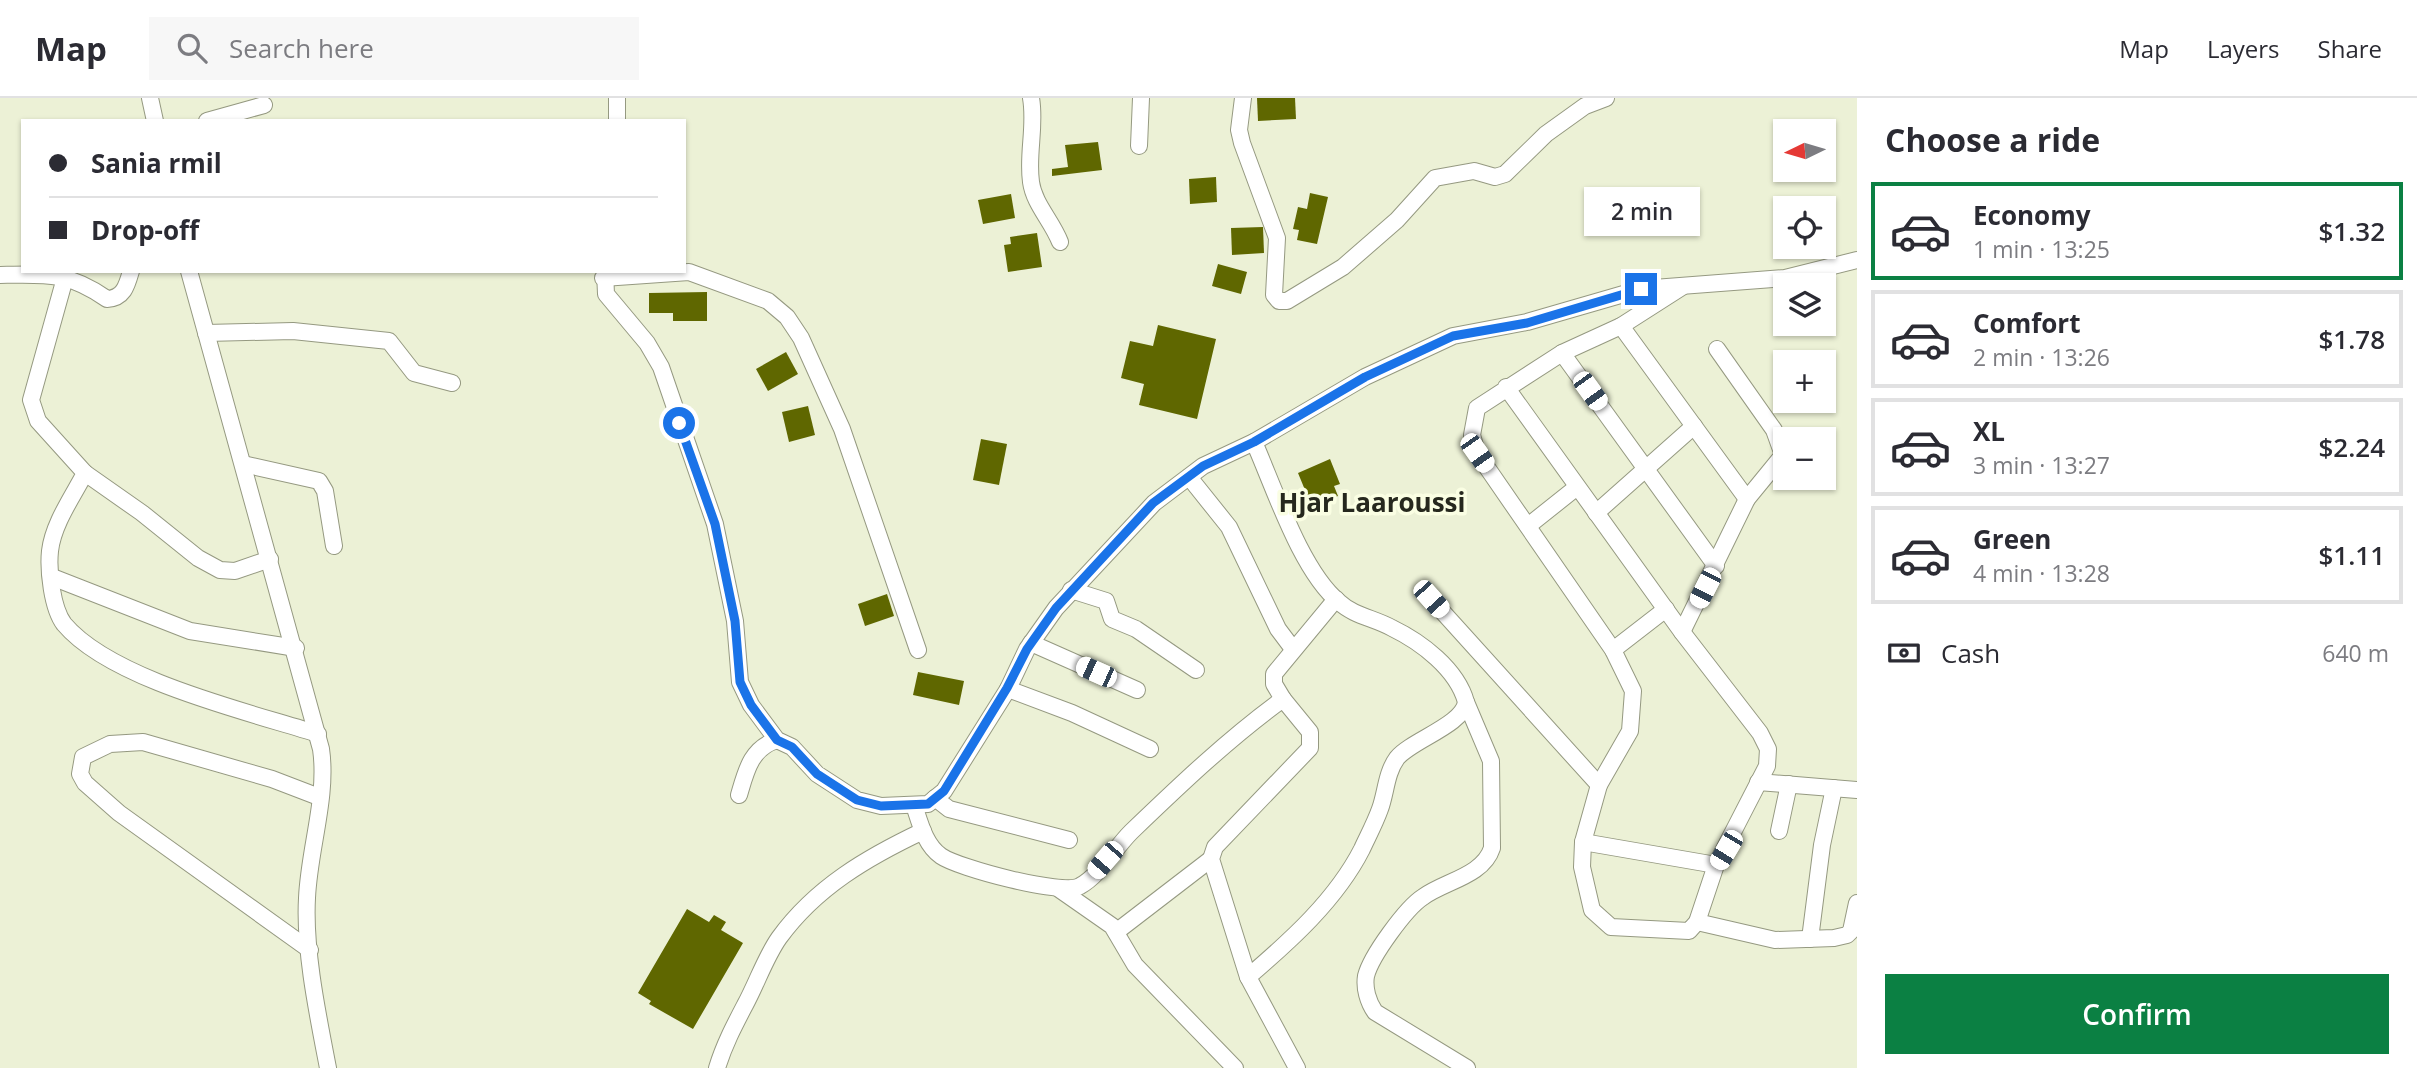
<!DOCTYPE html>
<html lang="en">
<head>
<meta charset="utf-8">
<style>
  :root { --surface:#fff; --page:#f7f7f7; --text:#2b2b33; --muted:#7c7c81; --line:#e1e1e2; --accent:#0b8043 }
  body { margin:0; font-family:"Open Sans",sans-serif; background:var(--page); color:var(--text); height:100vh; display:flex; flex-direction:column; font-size:26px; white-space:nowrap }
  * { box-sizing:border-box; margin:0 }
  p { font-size:23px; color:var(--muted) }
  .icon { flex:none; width:38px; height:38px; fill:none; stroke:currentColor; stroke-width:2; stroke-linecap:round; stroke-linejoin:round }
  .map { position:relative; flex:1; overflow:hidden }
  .sheet { display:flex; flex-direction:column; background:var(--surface); width:560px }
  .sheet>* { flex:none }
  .guide { position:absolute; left:21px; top:21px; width:665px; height:154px; border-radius:0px; box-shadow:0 2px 5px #0004; display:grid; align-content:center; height:154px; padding:0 28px; background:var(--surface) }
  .needle { width:46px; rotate:265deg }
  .controls { position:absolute; left:1773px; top:21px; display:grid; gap:14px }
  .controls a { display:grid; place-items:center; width:63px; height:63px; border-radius:0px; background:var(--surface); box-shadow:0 2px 5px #0004; font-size:35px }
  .end { position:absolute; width:32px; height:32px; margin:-16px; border:9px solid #1a73e8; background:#fff; box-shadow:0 0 0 4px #fff }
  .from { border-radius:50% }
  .bubble { position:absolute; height:49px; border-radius:0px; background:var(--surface); box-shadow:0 2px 5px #0004; font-size:23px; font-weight:600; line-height:49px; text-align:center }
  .car { position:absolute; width:21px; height:42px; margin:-21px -10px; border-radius:9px; box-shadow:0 0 5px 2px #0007; background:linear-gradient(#fff 24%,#345 0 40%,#fff 0 76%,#345 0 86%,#fff 0) }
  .guide b { display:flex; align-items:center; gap:24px; height:66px; font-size:26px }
  .guide b+b { border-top:2px solid var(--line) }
  .guide i { width:18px; height:18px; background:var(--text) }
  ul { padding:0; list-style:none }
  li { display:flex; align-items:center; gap:21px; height:98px; margin:0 14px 10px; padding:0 14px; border:4px solid var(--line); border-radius:0px }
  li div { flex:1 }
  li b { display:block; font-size:26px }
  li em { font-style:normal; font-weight:600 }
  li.active { border-color:var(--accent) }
  li>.icon { width:63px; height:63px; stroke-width:1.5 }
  h2 { padding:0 28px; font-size:32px; line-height:84px }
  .pay { display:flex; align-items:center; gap:18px; height:77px; padding:0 28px; font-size:26px }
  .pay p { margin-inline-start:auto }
  .primary-button { display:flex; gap:14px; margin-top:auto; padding:14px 28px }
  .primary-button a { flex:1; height:80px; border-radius:0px; background:var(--accent); color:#fff; font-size:28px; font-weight:600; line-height:80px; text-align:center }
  header { display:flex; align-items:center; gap:42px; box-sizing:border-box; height:98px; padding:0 35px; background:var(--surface); border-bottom:2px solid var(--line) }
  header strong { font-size:33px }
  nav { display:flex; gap:38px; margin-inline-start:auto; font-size:24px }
  .search { width:490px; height:63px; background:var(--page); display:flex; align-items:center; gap:18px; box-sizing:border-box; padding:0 24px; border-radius:0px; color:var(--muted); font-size:26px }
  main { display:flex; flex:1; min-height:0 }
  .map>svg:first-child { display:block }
  .building { fill:#5f6700 }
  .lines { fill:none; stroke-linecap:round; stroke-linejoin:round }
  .minor-casing { stroke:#959981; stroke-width:18 }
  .minor { stroke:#fff; stroke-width:16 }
  .route { stroke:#1a73e8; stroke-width:9 }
  .labels { text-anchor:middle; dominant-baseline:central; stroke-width:7; stroke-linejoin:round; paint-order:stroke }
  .neighbourhood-label { font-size:26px; font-weight:bold; fill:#26281e; stroke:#fafee3 }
</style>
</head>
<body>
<header>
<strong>Map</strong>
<div class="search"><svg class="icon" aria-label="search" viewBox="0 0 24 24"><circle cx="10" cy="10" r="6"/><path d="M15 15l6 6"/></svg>Search here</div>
<nav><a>Map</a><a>Layers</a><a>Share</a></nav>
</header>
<main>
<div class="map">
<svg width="1857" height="970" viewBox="0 0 1857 970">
  <rect width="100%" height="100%" fill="#ecf1d6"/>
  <g class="building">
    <path d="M1257,0H1295L1296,21L1258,23Z"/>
    <path d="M1098,44L1102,72L1052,78V71L1068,69L1065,47Z"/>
    <path d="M1216,79L1217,104L1190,106L1189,81Z"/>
    <path d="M1310,95L1328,99L1317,146L1297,142L1299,132L1293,131L1298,109L1307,111Z"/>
    <path d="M1011,96L1015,120L983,126L978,102Z"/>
    <path d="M1263,129L1264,155L1232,157L1231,130Z"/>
    <path d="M1037,135L1042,169L1008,174L1004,147L1011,146L1010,139Z"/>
    <path d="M1218,166L1247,174L1241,196L1212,188Z"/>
    <path d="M707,194V223H673V215H649V195Z"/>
    <path d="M1158,227L1216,241L1197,321L1139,307L1144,286L1121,280L1130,243L1153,248Z"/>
    <path d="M786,254L798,276L768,293L756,271Z"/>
    <path d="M808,308L815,337L789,344L782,314Z"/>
    <path d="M981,341L1007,346L999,387L973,382Z"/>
    <path d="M1330,361L1340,386L1334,388L1338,398L1312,409L1298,375Z"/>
    <path d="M887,496L894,518L865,528L858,506Z"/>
    <path d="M918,574L964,583L959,607L913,597Z"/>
    <path d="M687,811L709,824L714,817L726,824L721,832L743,845L693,931L649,906L651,903L638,895Z"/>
  </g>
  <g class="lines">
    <g class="minor-casing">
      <g id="minor">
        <path d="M150,0L155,23"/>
        <path d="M617,0V23"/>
        <path d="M1031,0C1036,28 1027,56 1031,84C1034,106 1052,123 1060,144"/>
        <path d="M1243,0L1239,32L1242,45L1277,140L1274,197L1279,203H1287L1343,169L1397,122L1435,80L1474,73L1495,79L1505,76L1546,36L1585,8L1606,0"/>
        <path d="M207,23L264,7"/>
        <path d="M1139,48L1141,0"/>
        <path d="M189,173L321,651C328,699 309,751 307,800C304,852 318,918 328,970"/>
        <path d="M605,173L606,196L647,245L661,269L715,426L735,523L740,584L751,607L777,642L792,649L817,676L857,702L881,708L928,706L944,693L1008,591L1027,551L1056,510L1154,405L1203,368L1254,344L1365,279L1453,238L1527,224L1641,191L1785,180L1857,162"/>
        <path d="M0,177C47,176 68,174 107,201C124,200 127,187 131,173"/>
        <path d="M65,180L31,302L38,323L85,375C73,398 53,426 50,453C48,472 52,510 64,526C111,582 249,614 318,636"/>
        <path d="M603,180L689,174L768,203L787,219L801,240L842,331L918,552"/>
        <path d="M1621,228L1747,401"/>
        <path d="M206,235L293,233L389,243L414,275L452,285"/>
        <path d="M1562,255L1716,468"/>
        <path d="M1506,289L1682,534L1760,635L1768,651L1767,668L1716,767L1697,824L1689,833L1611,829L1592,812L1582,769L1583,744L1599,687L1630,633L1633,593L1613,552L1477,355L1472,337L1477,310L1562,255L1621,228L1682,189"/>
        <path d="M243,366L319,383L325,393L334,448"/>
        <path d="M85,375L142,415L198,460L220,472L235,473L270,461"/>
        <path d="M1189,379L1229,429L1278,531L1293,551"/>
        <path d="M1596,415L1694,328"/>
        <path d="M1528,428L1577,389"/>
        <path d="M52,479L190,533L296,550"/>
        <path d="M1071,492L1106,503L1112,521L1136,531L1196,572"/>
        <path d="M1431,501L1599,687"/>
        <path d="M1682,534L1747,401L1783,357L1774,332L1717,251"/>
        <path d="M1031,545L1137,592"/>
        <path d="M1613,552L1666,511"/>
        <path d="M1008,591L1072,615L1150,651"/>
        <path d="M1283,601L1274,586V576L1336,501"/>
        <path d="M1466,604L1491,663L1492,750C1483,778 1445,783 1423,799C1406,810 1371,858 1366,878C1364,890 1368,904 1375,914L1467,970"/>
        <path d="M1758,684L1857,692"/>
        <path d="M739,697C746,673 751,650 777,642"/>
        <path d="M935,700L949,711L1069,742"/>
        <path d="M914,707C920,725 925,747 941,758C958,770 1063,798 1080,788C1100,777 1114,751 1131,734C1180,687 1228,641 1283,601L1310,634V650L1215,749L1211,761L1248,879C1290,843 1336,802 1362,751C1368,738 1375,725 1380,711C1386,695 1386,675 1397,660C1412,642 1463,627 1466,604C1457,571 1421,544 1392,530C1374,520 1354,518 1339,504C1301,473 1274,389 1254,344"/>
        <path d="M1779,733L1789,686"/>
        <path d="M1583,744L1716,767"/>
        <path d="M1059,791L1112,828L1135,867L1235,970"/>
        <path d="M1697,824L1775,842L1834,840L1847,837L1851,833L1857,805"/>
        <path d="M1116,834L1211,761"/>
        <path d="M1810,841L1822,747L1834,690"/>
        <path d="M310,852L119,715L85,685L80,676L83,659L110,646L143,644L272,681L319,699"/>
        <path d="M1248,879L1297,970"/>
        <path d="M717,970C724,947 734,928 745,907C757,885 765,860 779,840C816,789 868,759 923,733"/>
      </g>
    </g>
    <use href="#minor" class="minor"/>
  </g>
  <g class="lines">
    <path class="route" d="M679,325L715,426L735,523L740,584L751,607L777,642L792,649L817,676L857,702L881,708L928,706L944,693L1007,590L1027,551L1056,510L1153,405L1203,368L1254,344L1365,279L1453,238L1527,225L1641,191"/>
  </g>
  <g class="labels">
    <g class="neighbourhood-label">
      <text x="1372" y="404">Hjar Laaroussi</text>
    </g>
  </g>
</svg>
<div class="controls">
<a><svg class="needle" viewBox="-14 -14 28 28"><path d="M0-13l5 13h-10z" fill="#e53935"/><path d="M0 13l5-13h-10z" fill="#7c7c81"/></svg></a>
<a><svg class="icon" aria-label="locate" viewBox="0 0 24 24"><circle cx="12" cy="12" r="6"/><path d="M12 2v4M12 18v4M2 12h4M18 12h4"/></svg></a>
<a><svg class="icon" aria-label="layers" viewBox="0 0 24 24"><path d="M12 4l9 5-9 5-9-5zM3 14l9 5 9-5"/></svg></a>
<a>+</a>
<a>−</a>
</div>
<i class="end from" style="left:679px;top:325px"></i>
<i class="end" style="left:1641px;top:191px"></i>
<div class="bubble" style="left:1584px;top:89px;width:116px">2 min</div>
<i class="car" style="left:1590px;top:293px;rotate:144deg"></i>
<i class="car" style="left:1477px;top:355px;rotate:145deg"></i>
<i class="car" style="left:1705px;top:490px;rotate:207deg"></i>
<i class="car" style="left:1431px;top:501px;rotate:138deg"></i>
<i class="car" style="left:1096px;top:574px;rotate:294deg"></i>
<i class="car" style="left:1726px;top:752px;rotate:211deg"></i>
<i class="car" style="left:1105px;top:762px;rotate:221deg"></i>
<div class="guide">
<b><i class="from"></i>Sania rmil</b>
<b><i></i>Drop-off</b>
</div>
</div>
<section class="sheet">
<h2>Choose a ride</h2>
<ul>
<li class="active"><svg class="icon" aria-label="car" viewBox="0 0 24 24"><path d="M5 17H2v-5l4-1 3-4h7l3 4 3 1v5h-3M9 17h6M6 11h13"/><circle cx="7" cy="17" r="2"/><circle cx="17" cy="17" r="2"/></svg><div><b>Economy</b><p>1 min · 13:25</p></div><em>$1.32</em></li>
<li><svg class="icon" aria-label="car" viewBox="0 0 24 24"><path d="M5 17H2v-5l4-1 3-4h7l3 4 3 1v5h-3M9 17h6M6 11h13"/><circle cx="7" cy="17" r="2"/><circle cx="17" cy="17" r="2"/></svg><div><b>Comfort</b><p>2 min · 13:26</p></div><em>$1.78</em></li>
<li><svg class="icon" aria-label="car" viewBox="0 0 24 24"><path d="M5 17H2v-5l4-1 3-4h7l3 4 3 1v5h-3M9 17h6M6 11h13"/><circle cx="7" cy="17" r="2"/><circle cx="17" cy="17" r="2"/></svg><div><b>XL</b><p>3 min · 13:27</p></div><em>$2.24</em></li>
<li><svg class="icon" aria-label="car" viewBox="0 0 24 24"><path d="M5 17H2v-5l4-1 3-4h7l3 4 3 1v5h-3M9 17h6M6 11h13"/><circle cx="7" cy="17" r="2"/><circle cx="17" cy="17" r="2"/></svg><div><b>Green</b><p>4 min · 13:28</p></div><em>$1.11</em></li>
</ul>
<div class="pay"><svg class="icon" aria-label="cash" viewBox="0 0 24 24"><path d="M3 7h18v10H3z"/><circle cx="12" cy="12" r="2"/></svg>Cash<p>640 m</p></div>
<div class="primary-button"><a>Confirm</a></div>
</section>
</main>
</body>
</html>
